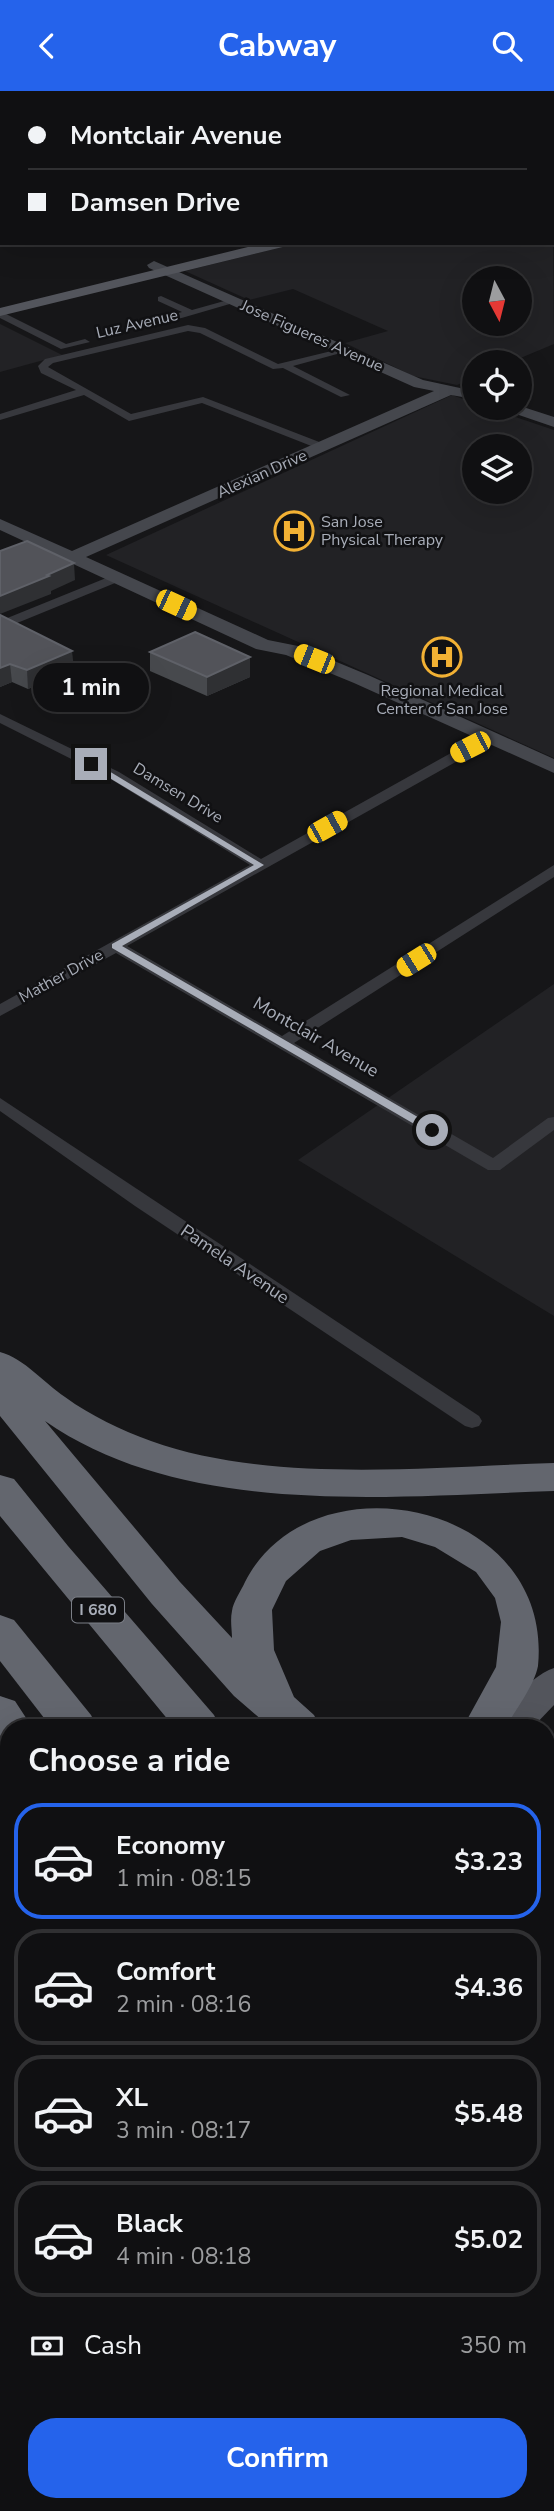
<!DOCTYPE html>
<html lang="en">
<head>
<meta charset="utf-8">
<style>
  :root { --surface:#101012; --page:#19191b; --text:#f1f3f6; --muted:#9c9d9f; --line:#303032; --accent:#2563eb }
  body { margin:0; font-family:"Nunito Sans",sans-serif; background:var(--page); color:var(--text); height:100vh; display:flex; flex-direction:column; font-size:26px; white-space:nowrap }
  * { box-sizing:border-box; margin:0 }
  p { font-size:23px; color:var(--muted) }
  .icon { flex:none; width:38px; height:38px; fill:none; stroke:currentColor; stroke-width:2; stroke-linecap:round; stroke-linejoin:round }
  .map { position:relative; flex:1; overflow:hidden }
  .drawer { position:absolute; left:0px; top:1628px; width:555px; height:793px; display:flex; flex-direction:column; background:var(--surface); border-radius:28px 28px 0 0; box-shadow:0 7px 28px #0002,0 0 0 2px var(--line) }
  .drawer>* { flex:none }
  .guide { position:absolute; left:0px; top:0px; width:555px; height:154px; box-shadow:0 7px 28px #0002,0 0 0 2px var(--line); display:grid; align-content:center; height:154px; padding:0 28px; background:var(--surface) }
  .needle { width:46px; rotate:173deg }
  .fabs { position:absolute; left:462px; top:175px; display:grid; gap:14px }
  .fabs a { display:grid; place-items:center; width:70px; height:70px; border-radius:50%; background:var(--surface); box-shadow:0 7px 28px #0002,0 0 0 2px var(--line); font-size:35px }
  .end { position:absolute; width:32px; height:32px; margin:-16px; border:9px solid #a8adb8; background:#111; box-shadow:0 0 0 4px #111 }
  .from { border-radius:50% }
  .bubble { position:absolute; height:49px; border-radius:24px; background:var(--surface); box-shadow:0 7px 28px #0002,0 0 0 2px var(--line); font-size:23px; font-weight:700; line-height:49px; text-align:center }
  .car { position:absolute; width:21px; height:42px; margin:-21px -10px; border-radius:9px; box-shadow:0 0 5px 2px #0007; background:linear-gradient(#f5c518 24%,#345 0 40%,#f5c518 0 76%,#345 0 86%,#f5c518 0) }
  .guide b { display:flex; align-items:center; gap:24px; height:66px; font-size:26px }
  .guide b+b { border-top:2px solid var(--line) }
  .guide i { width:18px; height:18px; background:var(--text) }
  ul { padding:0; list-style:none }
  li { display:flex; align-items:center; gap:21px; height:116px; margin:0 14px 10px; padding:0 14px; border:4px solid var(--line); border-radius:28px }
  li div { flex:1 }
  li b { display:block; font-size:26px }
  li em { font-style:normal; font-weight:700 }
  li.active { border-color:var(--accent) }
  li>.icon { width:63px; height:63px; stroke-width:1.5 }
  h2 { padding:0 28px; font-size:32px; line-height:84px }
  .pay { display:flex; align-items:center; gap:18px; height:77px; padding:0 28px; font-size:26px }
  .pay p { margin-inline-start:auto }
  .action { display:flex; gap:14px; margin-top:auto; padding:14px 28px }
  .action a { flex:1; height:80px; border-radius:28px; background:var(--accent); color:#fff; font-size:28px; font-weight:700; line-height:80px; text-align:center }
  header { display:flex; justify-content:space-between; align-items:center; height:91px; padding:0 28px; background:var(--accent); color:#fff; font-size:32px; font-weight:700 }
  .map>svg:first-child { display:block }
  .built { fill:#222225; fill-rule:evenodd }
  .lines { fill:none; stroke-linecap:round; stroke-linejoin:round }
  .street { fill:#37383d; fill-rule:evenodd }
  .secondary { fill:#45474d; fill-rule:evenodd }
  .primary { fill:#53555c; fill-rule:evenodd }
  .highway { fill:#63666e; fill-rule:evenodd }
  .wall { fill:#47494d }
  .shaded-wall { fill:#2f3033 }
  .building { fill:#525359; stroke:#5f6168; stroke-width:2 }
  .route { fill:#a8adb8 }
  .labels { text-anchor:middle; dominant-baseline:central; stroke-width:5; stroke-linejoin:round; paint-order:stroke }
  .far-street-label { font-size:16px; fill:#a8adb8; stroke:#111113 }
  .far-poi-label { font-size:16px; fill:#a8adb8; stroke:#111113; text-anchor:start }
  .shield { fill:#111113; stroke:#7b7e86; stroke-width:2 }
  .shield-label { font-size:16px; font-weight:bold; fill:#a8adb8 }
  .street-label { font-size:18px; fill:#a8adb8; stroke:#111113 }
</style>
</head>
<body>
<header><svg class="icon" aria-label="back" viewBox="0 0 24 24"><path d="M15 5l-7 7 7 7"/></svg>Cabway<svg class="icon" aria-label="search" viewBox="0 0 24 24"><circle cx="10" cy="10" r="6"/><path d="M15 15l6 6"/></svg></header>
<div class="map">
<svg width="554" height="2420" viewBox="0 0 554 2420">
  <rect width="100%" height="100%" fill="#161618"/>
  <g class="built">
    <path d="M553,117L554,253L511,271H474V287L457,294L413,285L345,252L388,240L293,198L249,209L185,180L299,152H553ZM474,187H520V233H474Z"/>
    <path d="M0,233L62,264L0,281Z"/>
    <path d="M452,304L474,312V317H489L554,339V667L106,464ZM474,355H520V401H474Z"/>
    <path d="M554,893V1225L298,1069Z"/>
  </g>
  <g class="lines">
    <g class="street">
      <path d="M136,0H146L148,2H138Z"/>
      <path d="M365,0H376L378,2H367Z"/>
      <path d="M448,0H461L445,2Z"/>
      <rect x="0" y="75" width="2" height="4"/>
      <path d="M553,108L554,109V115L553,114Z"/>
      <path d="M2,144V150L0,151V145Z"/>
      <path d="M553,144L554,145V151L553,150Z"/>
      <path d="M161,205L192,219L235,207L240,210L161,233L156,230L158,228L182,221L158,210V206Z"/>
      <path d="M0,220L66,253L85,248L90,251L61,258L0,227Z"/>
      <path d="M188,234L205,237L278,273L348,256V260L293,275L350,304L341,306L283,277L273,278L200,242L188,240L53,272L48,276L131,323L203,306L327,354V358H319L202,312L129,330L84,304L0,329V323L76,299L41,282L38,275L45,268Z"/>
      <path d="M116,483L120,484V490L0,539V530Z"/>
      <path d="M0,623L119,681L261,768L485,643H495V649L127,855L282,945L554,774V786L294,952L493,1067L548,1027L554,1026V1039L500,1079H488L116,862L0,925V913L250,774L109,687L0,632Z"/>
      <path d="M0,1007L479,1325L482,1330L479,1335L472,1337L465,1335L135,1115L0,1020Z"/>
    </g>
    <g class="secondary">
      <path d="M45,0H63L44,2Z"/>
      <rect x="0" y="8" width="2" height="6"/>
      <rect x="553" y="90" width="1" height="8"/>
      <path d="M154,170L423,289L474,300V308L451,304L86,466L268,549L298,555L368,584L554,668V682L354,592L286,564L256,558L0,439V428L72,460L434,300L414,296L149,177L147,174Z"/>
      <path d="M520,315L554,326V336L507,320L504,317H520Z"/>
    </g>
    <g class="primary">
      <rect x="553" y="81" width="1" height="8"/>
      <path d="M264,152H289L287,155L0,225V217Z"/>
      <path d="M554,1577V1614L533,1636H492C501,1617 534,1583 554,1577Z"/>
      <path d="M554,1651V1688L546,1690V1653Z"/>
      <path d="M9,2106V2155L0,2159V2110Z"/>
      <path d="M9,2193V2243L0,2246V2196Z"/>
    </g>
    <g class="highway">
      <path d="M0,1261C25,1268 44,1292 65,1306C91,1325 121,1339 151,1350C271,1393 428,1376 554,1372V1400C392,1405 186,1428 45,1330L180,1491L232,1547C232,1539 230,1529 232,1520C233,1511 241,1500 245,1491C310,1362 554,1410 538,1575C534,1595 516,1618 506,1636H463L496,1576L501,1531L495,1507L476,1481L435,1456L402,1446L351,1449L320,1460L286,1490L272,1519L274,1559L294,1606L314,1624L320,1636H270L234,1605L152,1513L0,1325Z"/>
      <path d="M0,1384L14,1388L68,1455L214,1624L220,1636H174L0,1425Z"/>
      <path d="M0,1524L14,1529L91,1624L97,1636H51L0,1570Z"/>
      <path d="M0,1605L15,1610L32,1636H9V1653L0,1650Z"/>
      <path d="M554,1681V1719L546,1721V1683Z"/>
      <rect x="0" y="1730" width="9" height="38"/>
      <path d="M546,1854L554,1857V1903L546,1900Z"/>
      <path d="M546,1964L554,1967V2018L546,2015Z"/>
      <path d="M9,2001V2049L0,2050V2002Z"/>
      <path d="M546,2106L554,2110V2166L546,2162Z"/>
      <path d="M546,2175L554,2178V2235L546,2232Z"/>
      <path d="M202,2412H390L387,2420H205Z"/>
    </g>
  </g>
  <g class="wall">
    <path d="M0,524L74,578L28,598L12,591L0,596Z"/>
    <path d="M150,561L250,586L207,605L150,580Z"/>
  </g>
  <g class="shaded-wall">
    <path d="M74,472L75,489L51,500V503L0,523V505Z"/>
    <path d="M72,560L74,578L28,598L27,579Z"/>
    <path d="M250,566V586L207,605V586Z"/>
    <path d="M10,573L12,591L0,596V577Z"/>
  </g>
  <g class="building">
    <path d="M27,450L74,472L47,484L49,485L0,505V460Z"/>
    <path d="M0,524L72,560L27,579L10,573L0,577Z"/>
    <path d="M195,541L250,566L207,586L150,561Z"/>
  </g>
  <path class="route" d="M88,671H94L264,774L122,855L435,1036V1041H428L112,857V853L254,774L88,674Z"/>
  <defs>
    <g id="hospital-ring" transform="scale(2.0125)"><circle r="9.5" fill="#111113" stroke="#f2b134" stroke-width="1.5"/><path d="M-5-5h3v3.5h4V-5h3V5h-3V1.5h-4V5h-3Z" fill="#f2b134"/></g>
  </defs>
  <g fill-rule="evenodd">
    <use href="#hospital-ring" x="294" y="440"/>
    <use href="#hospital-ring" x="442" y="566"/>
  </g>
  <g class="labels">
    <g class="far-street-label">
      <text transform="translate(137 233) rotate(-13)">Luz Avenue</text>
      <text transform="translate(312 245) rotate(24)">Jose Figueres Avenue</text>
      <text transform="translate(262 383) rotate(-24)">Alexian Drive</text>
      <text transform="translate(178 702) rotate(31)">Damsen Drive</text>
      <text transform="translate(61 885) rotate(-29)">Mather Drive</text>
    </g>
    <g class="far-poi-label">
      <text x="321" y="431">San Jose<tspan x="321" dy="18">Physical Therapy</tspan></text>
      <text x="442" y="600" text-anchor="middle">Regional Medical<tspan x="442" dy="18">Center of San Jose</tspan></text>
    </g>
    <rect class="shield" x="72" y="1506.5" width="52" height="25" rx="5"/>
    <g class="shield-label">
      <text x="98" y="1519">I 680</text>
    </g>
    <g class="street-label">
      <text transform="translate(316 946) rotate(30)">Montclair Avenue</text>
      <text transform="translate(235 1173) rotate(34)">Pamela Avenue</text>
    </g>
  </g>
</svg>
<div class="fabs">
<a><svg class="needle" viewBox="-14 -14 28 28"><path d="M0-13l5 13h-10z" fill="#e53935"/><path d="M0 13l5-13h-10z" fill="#9c9d9f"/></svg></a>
<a><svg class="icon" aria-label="locate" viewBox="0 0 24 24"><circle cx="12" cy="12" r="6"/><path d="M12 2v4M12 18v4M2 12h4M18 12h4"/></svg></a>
<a><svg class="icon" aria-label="layers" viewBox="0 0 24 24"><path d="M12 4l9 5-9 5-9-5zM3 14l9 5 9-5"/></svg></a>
</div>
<i class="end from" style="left:432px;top:1039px"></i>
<i class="end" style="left:91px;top:673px"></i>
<div class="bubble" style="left:33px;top:572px;width:116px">1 min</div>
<i class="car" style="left:176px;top:514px;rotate:115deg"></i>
<i class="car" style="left:314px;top:568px;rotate:292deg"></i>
<i class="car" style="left:470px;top:656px;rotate:243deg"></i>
<i class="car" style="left:327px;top:736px;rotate:61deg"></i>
<i class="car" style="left:416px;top:869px;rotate:238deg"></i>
<div class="guide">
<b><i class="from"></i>Montclair Avenue</b>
<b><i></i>Damsen Drive</b>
</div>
<section class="drawer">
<h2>Choose a ride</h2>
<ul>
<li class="active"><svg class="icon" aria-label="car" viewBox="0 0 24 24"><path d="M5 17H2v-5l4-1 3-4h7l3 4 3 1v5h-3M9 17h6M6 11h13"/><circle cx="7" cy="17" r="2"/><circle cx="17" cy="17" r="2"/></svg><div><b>Economy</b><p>1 min · 08:15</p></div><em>$3.23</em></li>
<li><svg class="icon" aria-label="car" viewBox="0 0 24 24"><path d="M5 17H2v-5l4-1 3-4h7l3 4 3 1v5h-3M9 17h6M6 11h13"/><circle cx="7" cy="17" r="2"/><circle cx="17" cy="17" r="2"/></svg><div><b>Comfort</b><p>2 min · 08:16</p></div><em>$4.36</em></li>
<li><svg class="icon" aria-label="car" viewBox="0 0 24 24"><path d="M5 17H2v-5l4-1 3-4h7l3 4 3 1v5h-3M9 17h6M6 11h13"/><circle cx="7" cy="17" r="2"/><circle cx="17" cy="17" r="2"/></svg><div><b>XL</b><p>3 min · 08:17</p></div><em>$5.48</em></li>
<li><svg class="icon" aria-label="car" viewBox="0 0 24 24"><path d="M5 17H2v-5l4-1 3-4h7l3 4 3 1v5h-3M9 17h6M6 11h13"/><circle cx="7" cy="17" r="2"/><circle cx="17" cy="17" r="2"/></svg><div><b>Black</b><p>4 min · 08:18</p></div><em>$5.02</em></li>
</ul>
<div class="pay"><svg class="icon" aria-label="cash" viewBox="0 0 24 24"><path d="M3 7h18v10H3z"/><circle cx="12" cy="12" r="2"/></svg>Cash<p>350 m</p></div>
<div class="action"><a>Confirm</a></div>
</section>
</div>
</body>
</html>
